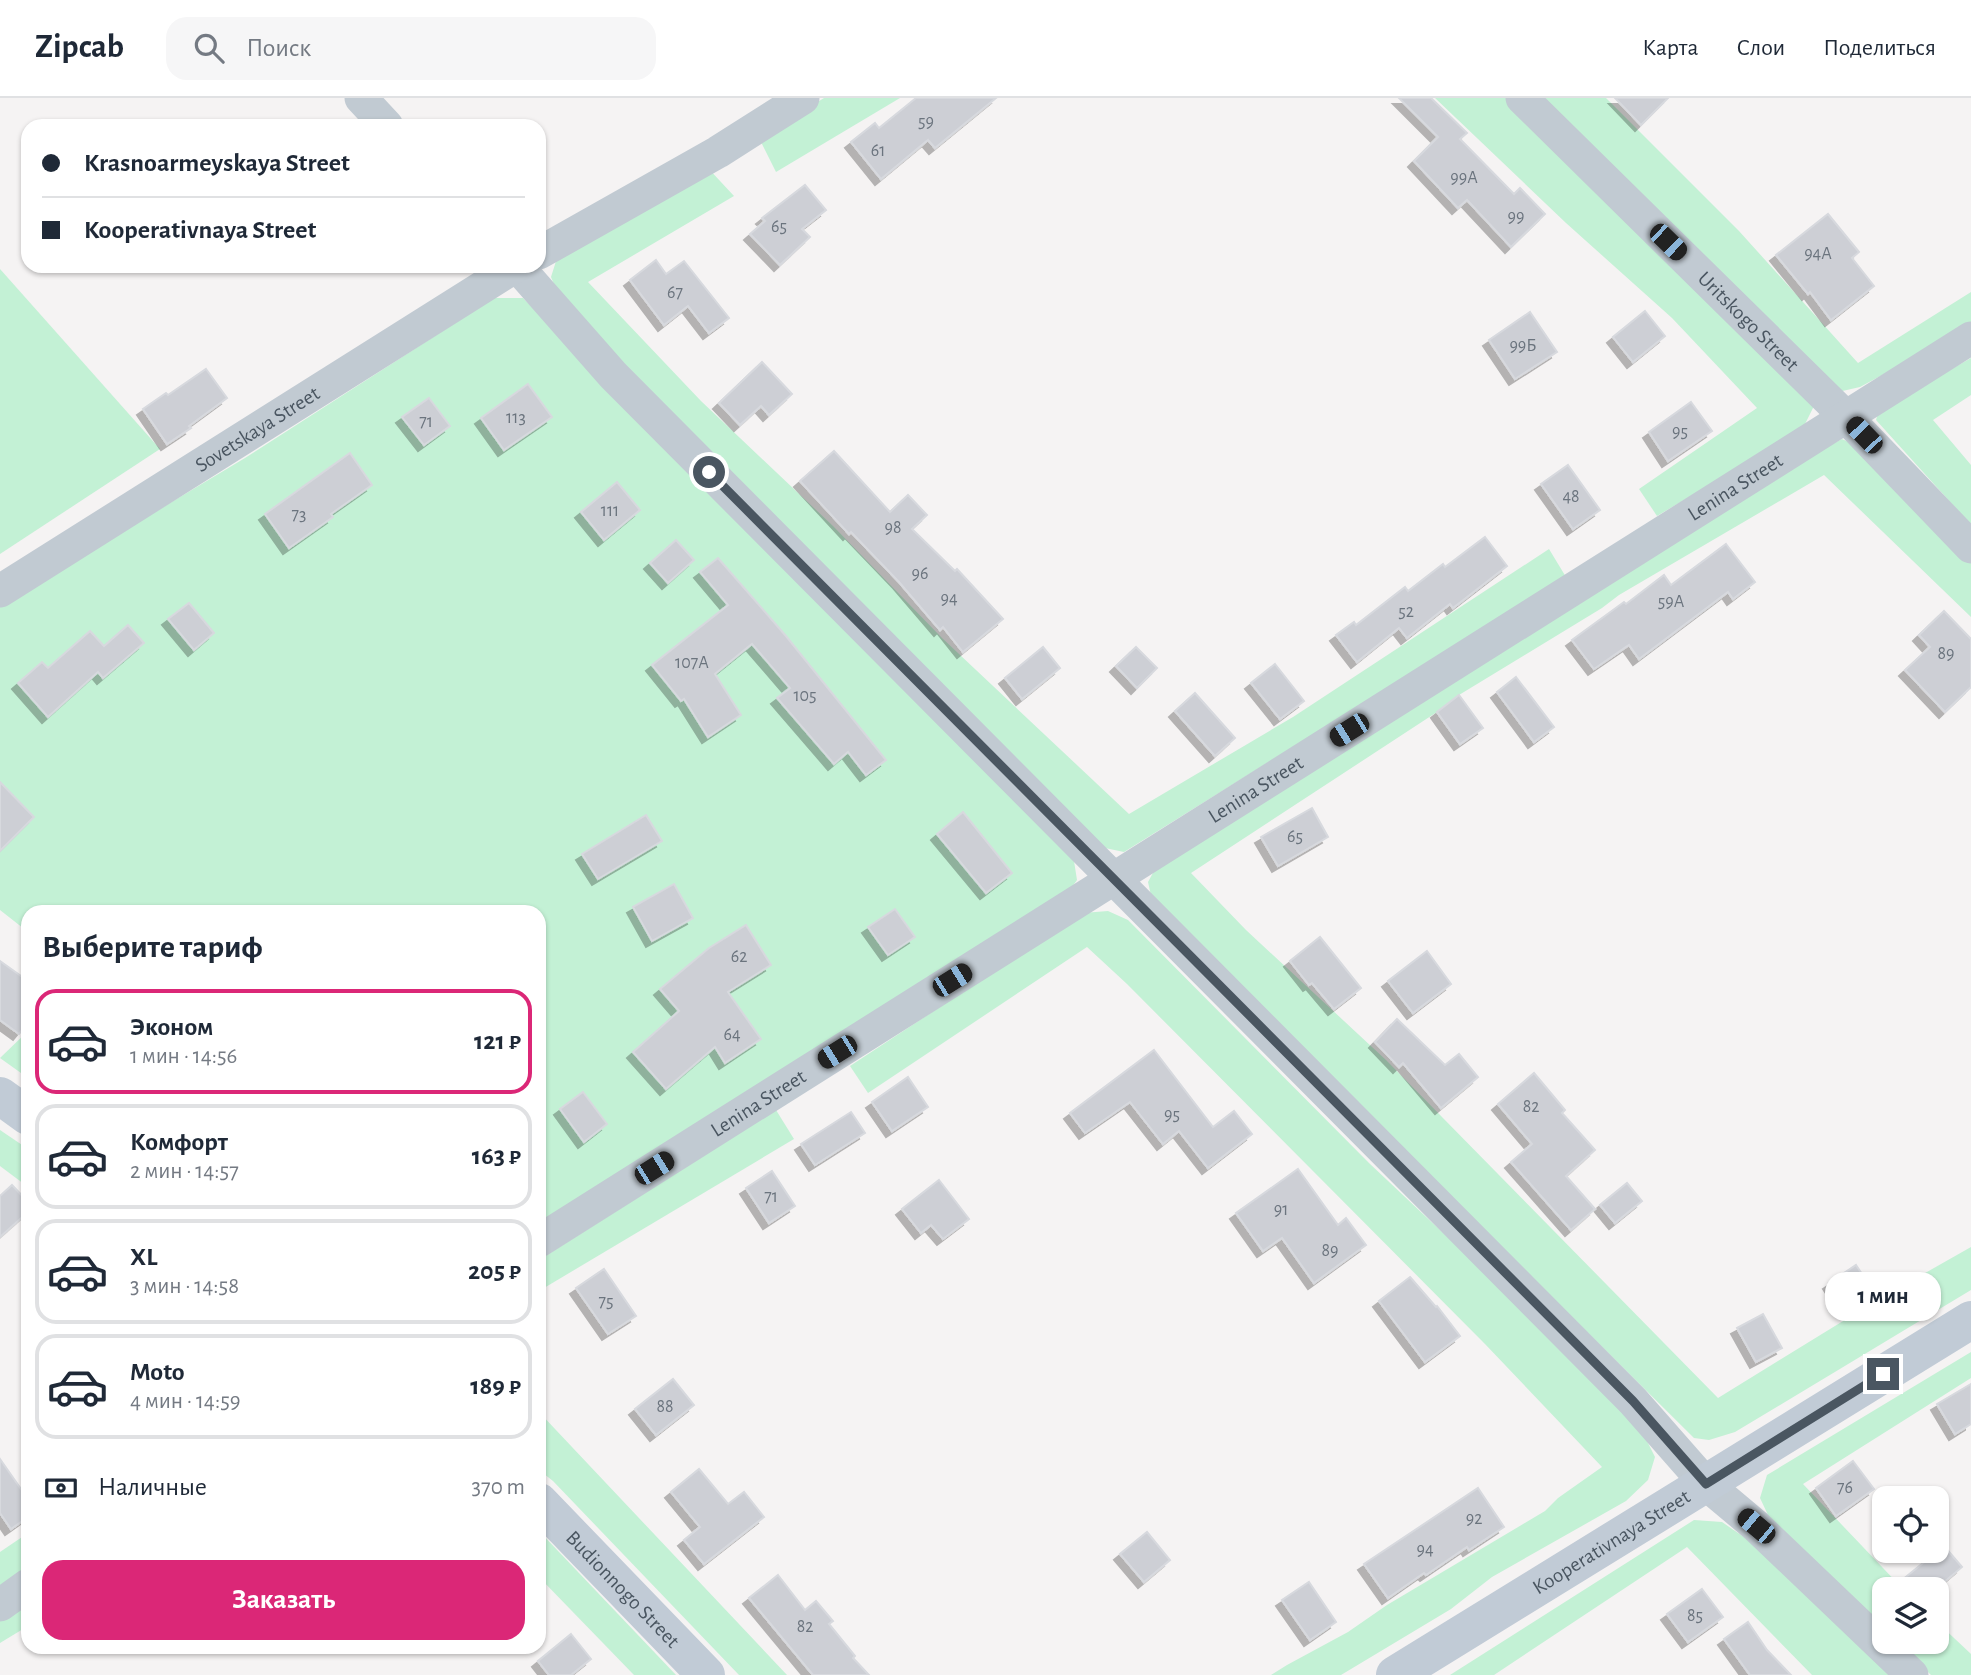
<!DOCTYPE html>
<html lang="ru">
<head>
<meta charset="utf-8">
<style>
  :root { --surface:#fff; --page:#f6f6f7; --text:#1f2937; --muted:#747a83; --line:#e0e1e3; --accent:#db2777 }
  body { margin:0; font-family:"Alegreya Sans",sans-serif; background:var(--page); color:var(--text); height:100vh; display:flex; flex-direction:column; font-size:26px; white-space:nowrap }
  * { box-sizing:border-box; margin:0 }
  p { font-size:23px; color:var(--muted) }
  .icon { flex:none; width:38px; height:38px; fill:none; stroke:currentColor; stroke-width:2; stroke-linecap:round; stroke-linejoin:round }
  .map { position:relative; flex:1; overflow:hidden }
  .panel { position:absolute; left:21px; top:807px; width:525px; height:749px; display:flex; flex-direction:column; background:var(--surface); border-radius:21px; box-shadow:0 2px 5px #0004 }
  .panel>* { flex:none }
  .guide { position:absolute; left:21px; top:21px; width:525px; height:154px; border-radius:21px; box-shadow:0 2px 5px #0004; display:grid; align-content:center; height:154px; padding:0 21px; background:var(--surface) }
  .tools { position:absolute; left:1872px; top:1388px; display:grid; gap:14px }
  .tools a { display:grid; place-items:center; width:77px; height:77px; border-radius:14px; background:var(--surface); box-shadow:0 2px 5px #0004; font-size:35px }
  .end { position:absolute; width:32px; height:32px; margin:-16px; border:9px solid #4a5661; background:#fff; box-shadow:0 0 0 4px #fff }
  .from { border-radius:50% }
  .bubble { position:absolute; height:49px; border-radius:21px; background:var(--surface); box-shadow:0 2px 5px #0004; font-size:23px; font-weight:700; line-height:49px; text-align:center }
  .car { position:absolute; width:21px; height:42px; margin:-21px -10px; border-radius:9px; box-shadow:0 0 5px 2px #0007; background:linear-gradient(#222 24%,#8ab4d8 0 40%,#222 0 76%,#8ab4d8 0 86%,#222 0) }
  .guide b { display:flex; align-items:center; gap:24px; height:66px; font-size:26px }
  .guide b+b { border-top:2px solid var(--line) }
  .guide i { width:18px; height:18px; background:var(--text) }
  ul { padding:0; list-style:none }
  li { display:flex; align-items:center; gap:21px; height:105px; margin:0 14px 10px; padding:0 7px; border:4px solid var(--line); border-radius:21px }
  li div { flex:1 }
  li b { display:block; font-size:26px }
  li em { font-style:normal; font-weight:700 }
  li.active { border-color:var(--accent) }
  li>.icon { width:63px; height:63px; stroke-width:1.5 }
  h2 { padding:0 21px; font-size:32px; line-height:84px }
  .pay { display:flex; align-items:center; gap:18px; height:77px; padding:0 21px; font-size:26px }
  .pay p { margin-inline-start:auto }
  .button { display:flex; gap:14px; margin-top:auto; padding:14px 21px }
  .button a { flex:1; height:80px; border-radius:21px; background:var(--accent); color:#fff; font-size:28px; font-weight:700; line-height:80px; text-align:center }
  header { display:flex; align-items:center; gap:42px; box-sizing:border-box; height:98px; padding:0 35px; background:var(--surface); border-bottom:2px solid var(--line) }
  header strong { font-size:33px }
  nav { display:flex; gap:38px; margin-inline-start:auto; font-size:24px }
  .search { width:490px; height:63px; background:var(--page); display:flex; align-items:center; gap:18px; box-sizing:border-box; padding:0 24px; border-radius:21px; color:var(--muted); font-size:26px }
  .map>svg:first-child { display:block }
  .green { fill:#c3f1d5 }
  .building { fill:#cdcfd5; stroke:#d7d9de; stroke-width:2; filter:url(#shadow) }
  .lines { fill:none; stroke-linecap:round; stroke-linejoin:round }
  .street { stroke:#c1cad2; stroke-width:33 }
  .secondary { stroke:#c1cbd6; stroke-width:38 }
  .route { stroke:#4a5661; stroke-width:9 }
  .labels { text-anchor:middle; dominant-baseline:central; stroke-width:5; stroke-linejoin:round; paint-order:stroke }
  .number-label { font-size:18px; fill:#6b747e }
  .street-label { font-size:21px; fill:#4a5661; stroke:#fff }
</style>
</head>
<body>
<header>
<strong>Zipcab</strong>
<div class="search"><svg class="icon" aria-label="search" viewBox="0 0 24 24"><circle cx="10" cy="10" r="6"/><path d="M15 15l6 6"/></svg>Поиск</div>
<nav><a>Карта</a><a>Слои</a><a>Поделиться</a></nav>
</header>
<div class="map">
<svg width="1971" height="1577" viewBox="0 0 1971 1577">
  <defs>
    <filter id="shadow"><feDropShadow dx="-6" dy="6" stdDeviation="0" flood-color="#0004"/></filter>
  </defs>
  <rect width="100%" height="100%" fill="#f5f3f3"/>
  <g class="green">
    <path d="M824,0H900L776,74L759,40Z"/>
    <path d="M1435,0H1506L1733,223L1814,308L1802,332L1657,418L1639,391L1757,310L1672,220L1566,125Z"/>
    <path d="M1538,0H1606L1739,133L1858,265L1971,194V227L1951,240L1860,289L1838,294Z"/>
    <path d="M707,69L734,98L588,184L701,303L833,428L942,540L1129,716L1293,619L1549,451L1566,479L1124,754L1105,750L560,201L551,179L557,160Z"/>
    <path d="M0,171L160,351L0,456Z"/>
    <path d="M494,200H523L1074,763L1077,782L1067,796L539,1130V814H28V834L0,812V507L245,360Z"/>
    <path d="M1971,260V297L1933,322L1971,367V427L1876,322L1879,312Z"/>
    <path d="M1842,341L1865,352L1971,465V519L1824,377L1619,497L1602,510L1459,597L1437,614L1191,775L1246,832L1386,962L1718,1300L1874,1204L1971,1149V1192L1735,1334L1709,1342L1694,1340L1152,802L1148,784L1160,762L1787,370Z"/>
    <path d="M1108,813L1128,822L1369,1065L1494,1183L1643,1335L1655,1359L1648,1382L1626,1403L1492,1479L1451,1511L1341,1577H1271L1287,1567L1348,1534L1387,1507L1545,1413L1558,1400L1602,1369L1485,1246L1127,886L1087,849L868,995L850,968L1083,815Z"/>
    <path d="M28,933V980L0,960Z"/>
    <path d="M776,1012L794,1041L539,1193V1162Z"/>
    <path d="M0,1032L28,1051V1089L0,1068Z"/>
    <path d="M1971,1254V1280L1803,1386L1903,1491H1885V1532L1768,1417L1760,1400L1767,1377Z"/>
    <path d="M539,1314L787,1577H739L553,1383L539,1372Z"/>
    <path d="M1694,1422L1722,1424L1754,1446L1890,1577H1812L1687,1449L1494,1577H1450Z"/>
    <path d="M539,1433L676,1577H634L539,1479Z"/>
    <path d="M28,1435V1472L0,1490V1454Z"/>
    <path d="M28,1497V1528L0,1545V1516Z"/>
    <path d="M1937,1524L1971,1556V1577H1931L1897,1544H1937Z"/>
  </g>
  <g class="building">
    <path d="M916,0H996L935,50L928,42L881,81L851,44L875,25L879,30Z"/>
    <path d="M1399,0H1431L1467,35L1460,41L1514,96L1520,90L1545,116L1511,149L1467,102L1458,110L1414,63L1438,39Z"/>
    <path d="M1615,0H1668L1641,27Z"/>
    <path d="M805,87L826,112L802,131L810,139L780,167L750,136L765,123L762,120Z"/>
    <path d="M1828,116L1859,154L1852,160L1874,188L1831,222L1810,194L1808,196L1776,157Z"/>
    <path d="M656,162L666,176L684,163L729,220L709,235L688,208L664,227L630,182Z"/>
    <path d="M1645,213L1665,238L1633,264L1613,239Z"/>
    <path d="M1530,214L1557,254L1515,281L1489,242Z"/>
    <path d="M762,264L792,296L769,317L761,308L740,327L719,305Z"/>
    <path d="M206,271L227,300L189,328L191,330L167,346L143,311L166,295L168,297Z"/>
    <path d="M528,286L552,319L504,352L481,320Z"/>
    <path d="M429,300L450,328L424,347L402,319Z"/>
    <path d="M1691,304L1712,333L1668,363L1649,334Z"/>
    <path d="M834,353L890,414L908,397L927,417L912,431L955,473L957,471L1003,521L963,554L943,529L940,532L899,484L851,434L849,436L800,383Z"/>
    <path d="M350,355L372,387L331,416L333,419L289,450L265,416Z"/>
    <path d="M1568,367L1600,412L1573,431L1541,386Z"/>
    <path d="M617,384L640,412L604,442L581,414Z"/>
    <path d="M1485,439L1507,468L1453,510L1450,506L1407,540L1399,530L1357,564L1336,537L1354,524L1356,527L1405,489L1408,493L1443,466L1445,469Z"/>
    <path d="M676,442L694,462L668,485L650,465Z"/>
    <path d="M1726,446L1755,484L1733,501L1728,494L1639,561L1629,547L1594,571L1572,542L1624,504L1626,506L1664,477L1671,487Z"/>
    <path d="M718,460L786,538L886,662L866,677L848,654L834,666L777,600L790,590L752,546L715,576L741,617L708,639L684,601L681,603L652,567L728,507L700,474Z"/>
    <path d="M189,505L214,535L194,552L168,521Z"/>
    <path d="M1944,513L1971,541V589L1945,614L1905,572L1930,549L1919,537Z"/>
    <path d="M128,527L144,545L103,580L98,574L48,619L18,585L42,564L48,570L90,533L104,548Z"/>
    <path d="M1043,549L1060,570L1022,601L1005,580Z"/>
    <path d="M1136,549L1157,570L1137,590L1116,568Z"/>
    <path d="M1275,566L1304,603L1280,621L1251,585Z"/>
    <path d="M1516,579L1554,629L1534,644L1497,594Z"/>
    <path d="M1195,595L1235,640L1215,658L1175,613Z"/>
    <path d="M1459,597L1483,630L1460,646L1437,614Z"/>
    <path d="M0,684L34,719L0,753Z"/>
    <path d="M1312,710L1328,739L1278,768L1261,739Z"/>
    <path d="M963,714L1012,775L986,795L937,736Z"/>
    <path d="M646,717L662,743L598,781L582,756Z"/>
    <path d="M674,786L693,820L652,843L633,809Z"/>
    <path d="M895,811L915,839L888,857L868,829Z"/>
    <path d="M746,827L771,867L728,894L761,941L725,965L715,949L666,991L633,954L679,913L660,891L709,850Z"/>
    <path d="M1320,839L1361,890L1334,911L1312,885L1309,887L1290,863Z"/>
    <path d="M1427,853L1451,886L1413,915L1388,883Z"/>
    <path d="M0,863L28,883V925L19,936L0,922Z"/>
    <path d="M1397,921L1445,967L1459,956L1478,979L1441,1010L1403,965L1399,969L1375,944Z"/>
    <path d="M1154,952L1213,1029L1234,1013L1252,1036L1208,1070L1179,1033L1163,1046L1130,1004L1085,1035L1070,1015Z"/>
    <path d="M1534,975L1565,1012L1562,1015L1595,1052L1566,1078L1595,1111L1571,1132L1511,1064L1532,1046L1498,1006Z"/>
    <path d="M908,979L928,1009L892,1033L872,1004Z"/>
    <path d="M583,994L607,1026L584,1044L560,1011Z"/>
    <path d="M851,1014L865,1035L815,1067L801,1046Z"/>
    <path d="M1298,1071L1338,1127L1346,1120L1366,1147L1314,1185L1282,1140L1263,1153L1236,1115Z"/>
    <path d="M772,1073L795,1108L769,1125L746,1090Z"/>
    <path d="M939,1082L969,1121L943,1141L931,1127L921,1135L902,1111Z"/>
    <path d="M1627,1085L1642,1103L1615,1125L1600,1107Z"/>
    <path d="M12,1087L28,1104V1114L0,1139V1098Z"/>
    <path d="M1856,1167L1870,1188L1843,1206L1829,1185Z"/>
    <path d="M604,1171L636,1218L608,1236L576,1190Z"/>
    <path d="M1410,1179L1436,1209L1437,1208L1460,1238L1425,1264L1379,1203Z"/>
    <path d="M1763,1216L1782,1250L1756,1264L1737,1230Z"/>
    <path d="M673,1281L694,1307L656,1337L635,1311Z"/>
    <path d="M1971,1286V1326L1955,1336L1937,1306Z"/>
    <path d="M0,1361L28,1401V1419L11,1431L0,1415Z"/>
    <path d="M1853,1363L1874,1391L1836,1418L1816,1390Z"/>
    <path d="M699,1371L728,1406L744,1394L764,1419L704,1466L684,1442L700,1429L671,1394Z"/>
    <path d="M1478,1390L1504,1429L1469,1452L1467,1449L1426,1477L1424,1475L1388,1500L1364,1466Z"/>
    <path d="M1147,1434L1170,1462L1144,1484L1120,1456Z"/>
    <path d="M1944,1448L1962,1469L1936,1491H1891Z"/>
    <path d="M778,1477L805,1512L816,1503L833,1523L829,1526L855,1558L853,1560L869,1577H813L749,1500Z"/>
    <path d="M1309,1484L1336,1524L1310,1542L1282,1502Z"/>
    <path d="M1702,1491L1723,1519L1688,1544L1667,1516Z"/>
    <path d="M1748,1524L1767,1552L1791,1577H1750L1724,1541Z"/>
    <path d="M571,1536L591,1561L571,1577H549L538,1563Z"/>
  </g>
  <g class="lines">
    <g class="street">
      <path d="M361,0L387,28"/>
      <path id="s1" d="M1522,0L1846,319L1971,449"/>
      <path d="M539,155L718,54L803,0"/>
      <path d="M517,168L613,277L1633,1303L1706,1386L1756,1428L1912,1577"/>
      <path id="s2" d="M0,493L516,168"/>
      <path id="s3" d="M539,1143L1971,240"/>
      <path d="M0,1507L28,1487"/>
    </g>
    <g class="secondary">
      <path d="M0,998L28,1018"/>
      <path id="s4" d="M539,1404L706,1577"/>
      <path id="s5" d="M1395,1577L1971,1222"/>
    </g>
  </g>
  <g class="lines">
    <path class="route" d="M709,374L1633,1303L1706,1386L1883,1276"/>
  </g>
  <g class="labels">
    <g class="number-label">
      <text x="926" y="24">59</text>
      <text x="878" y="53">61</text>
      <text x="1464" y="80">99А</text>
      <text x="1516" y="119">99</text>
      <text x="779" y="129">65</text>
      <text x="1818" y="156">94А</text>
      <text x="675" y="195">67</text>
      <text x="1523" y="248">99Б</text>
      <text x="516" y="320">113</text>
      <text x="426" y="324">71</text>
      <text x="1680" y="334">95</text>
      <text x="1571" y="399">48</text>
      <text x="610" y="413">111</text>
      <text x="299" y="417">73</text>
      <text x="893" y="430">98</text>
      <text x="920" y="476">96</text>
      <text x="949" y="501">94</text>
      <text x="1671" y="504">59А</text>
      <text x="1406" y="514">52</text>
      <text x="1946" y="556">89</text>
      <text x="692" y="565">107А</text>
      <text x="805" y="598">105</text>
      <text x="1295" y="739">65</text>
      <text x="739" y="859">62</text>
      <text x="732" y="937">64</text>
      <text x="1531" y="1009">82</text>
      <text x="1172" y="1017">95</text>
      <text x="771" y="1099">71</text>
      <text x="1281" y="1112">91</text>
      <text x="1330" y="1153">89</text>
      <text x="606" y="1204">75</text>
      <text x="665" y="1309">88</text>
      <text x="1845" y="1390">76</text>
      <text x="1474" y="1421">92</text>
      <text x="1425" y="1452">94</text>
      <text x="1695" y="1518">85</text>
      <text x="805" y="1529">82</text>
    </g>
    <g class="street-label">
      <text stroke="none"><textPath href="#s1" startOffset="318">Uritskogo Street</textPath></text>
      <text stroke="none"><textPath href="#s2" startOffset="304">Sovetskaya Street</textPath></text>
      <text stroke="none"><textPath href="#s3" startOffset="1414">Lenina Street</textPath></text>
      <text stroke="none"><textPath href="#s3" startOffset="847">Lenina Street</textPath></text>
      <text stroke="none"><textPath href="#s3" startOffset="259">Lenina Street</textPath></text>
      <text stroke="none"><textPath href="#s5" startOffset="254">Kooperativnaya Street</textPath></text>
      <text stroke="none"><textPath href="#s4" startOffset="121">Budionnogo Street</textPath></text>
    </g>
  </g>
</svg>
<div class="tools">
<a><svg class="icon" aria-label="locate" viewBox="0 0 24 24"><circle cx="12" cy="12" r="6"/><path d="M12 2v4M12 18v4M2 12h4M18 12h4"/></svg></a>
<a><svg class="icon" aria-label="layers" viewBox="0 0 24 24"><path d="M12 4l9 5-9 5-9-5zM3 14l9 5 9-5"/></svg></a>
</div>
<i class="end from" style="left:709px;top:374px"></i>
<i class="end" style="left:1883px;top:1276px"></i>
<div class="bubble" style="left:1825px;top:1174px;width:116px">1 мин</div>
<i class="car" style="left:1668px;top:144px;rotate:134deg"></i>
<i class="car" style="left:1864px;top:337px;rotate:316deg"></i>
<i class="car" style="left:1349px;top:632px;rotate:238deg"></i>
<i class="car" style="left:952px;top:882px;rotate:58deg"></i>
<i class="car" style="left:837px;top:954px;rotate:238deg"></i>
<i class="car" style="left:654px;top:1070px;rotate:58deg"></i>
<i class="car" style="left:1756px;top:1428px;rotate:310deg"></i>
<div class="guide">
<b><i class="from"></i>Krasnoarmeyskaya Street</b>
<b><i></i>Kooperativnaya Street</b>
</div>
<section class="panel">
<h2>Выберите тариф</h2>
<ul>
<li class="active"><svg class="icon" aria-label="car" viewBox="0 0 24 24"><path d="M5 17H2v-5l4-1 3-4h7l3 4 3 1v5h-3M9 17h6M6 11h13"/><circle cx="7" cy="17" r="2"/><circle cx="17" cy="17" r="2"/></svg><div><b>Эконом</b><p>1 мин · 14:56</p></div><em>121 ₽</em></li>
<li><svg class="icon" aria-label="car" viewBox="0 0 24 24"><path d="M5 17H2v-5l4-1 3-4h7l3 4 3 1v5h-3M9 17h6M6 11h13"/><circle cx="7" cy="17" r="2"/><circle cx="17" cy="17" r="2"/></svg><div><b>Комфорт</b><p>2 мин · 14:57</p></div><em>163 ₽</em></li>
<li><svg class="icon" aria-label="car" viewBox="0 0 24 24"><path d="M5 17H2v-5l4-1 3-4h7l3 4 3 1v5h-3M9 17h6M6 11h13"/><circle cx="7" cy="17" r="2"/><circle cx="17" cy="17" r="2"/></svg><div><b>XL</b><p>3 мин · 14:58</p></div><em>205 ₽</em></li>
<li><svg class="icon" aria-label="car" viewBox="0 0 24 24"><path d="M5 17H2v-5l4-1 3-4h7l3 4 3 1v5h-3M9 17h6M6 11h13"/><circle cx="7" cy="17" r="2"/><circle cx="17" cy="17" r="2"/></svg><div><b>Moto</b><p>4 мин · 14:59</p></div><em>189 ₽</em></li>
</ul>
<div class="pay"><svg class="icon" aria-label="cash" viewBox="0 0 24 24"><path d="M3 7h18v10H3z"/><circle cx="12" cy="12" r="2"/></svg>Наличные<p>370 m</p></div>
<div class="button"><a>Заказать</a></div>
</section>
</div>
</body>
</html>
